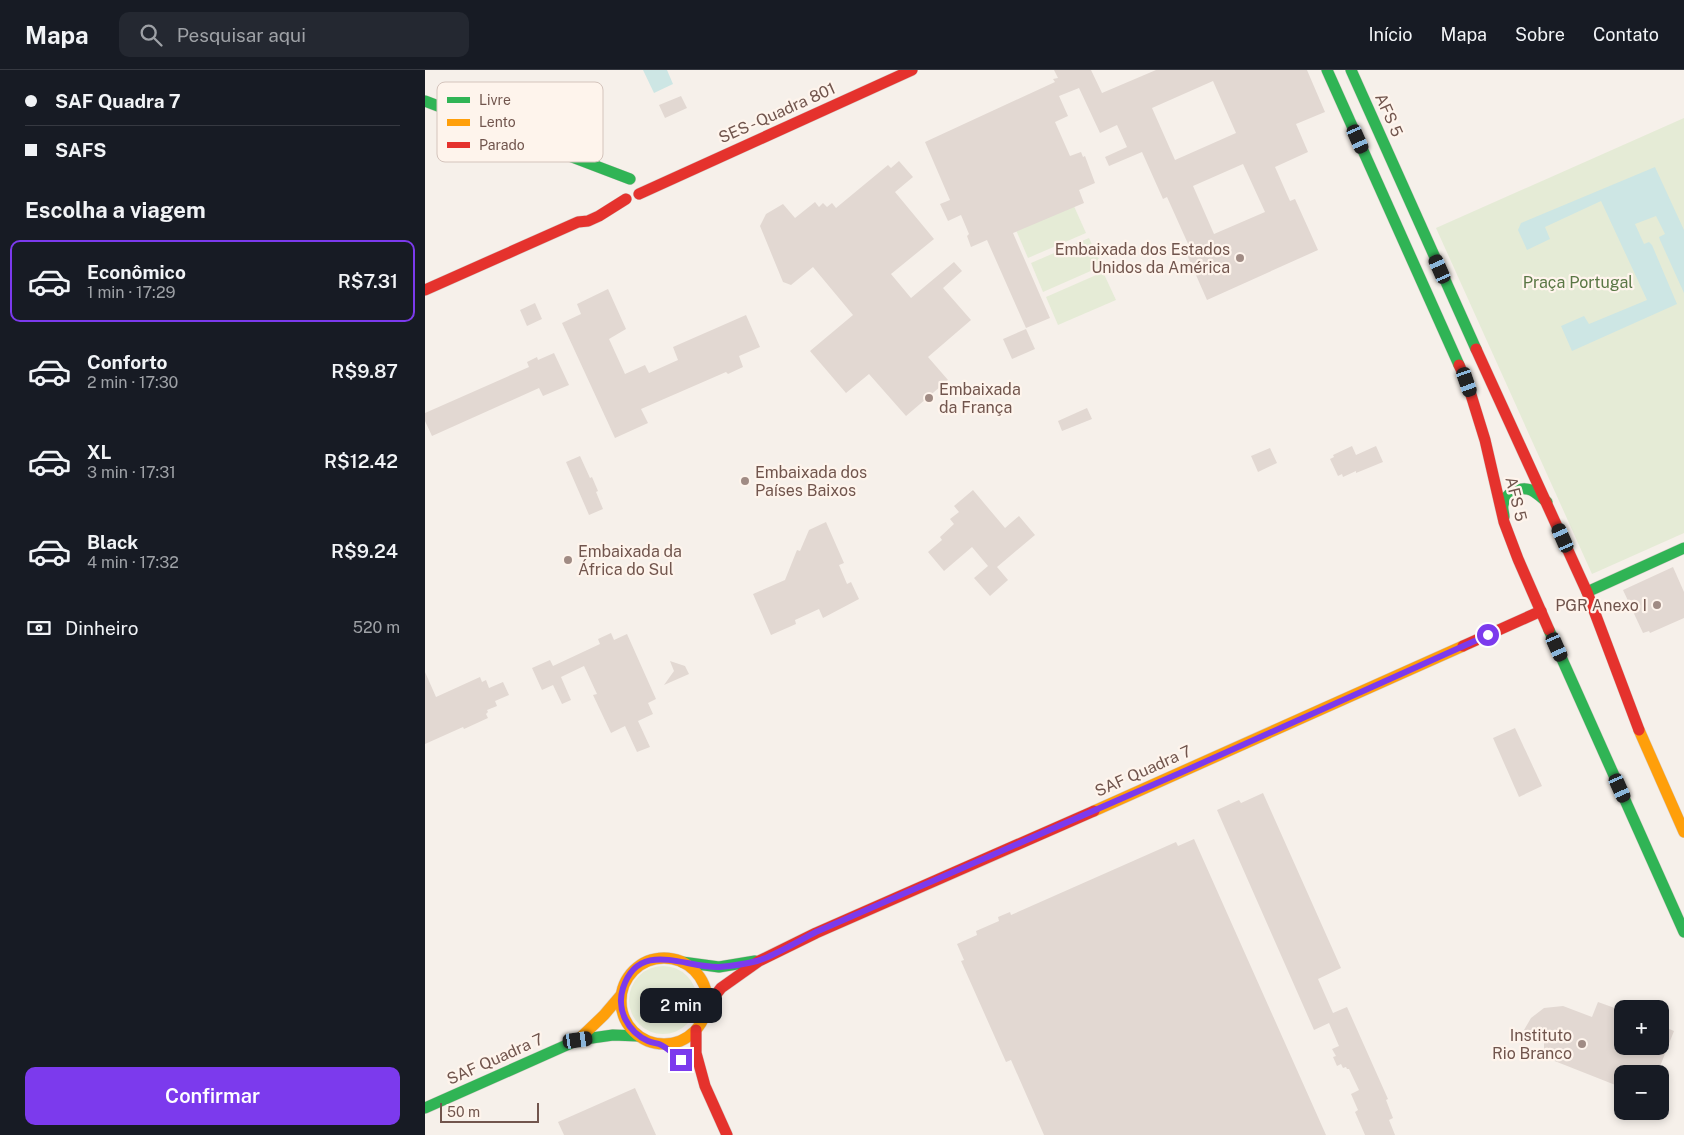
<!DOCTYPE html>
<html lang="pt">
<head>
<meta charset="utf-8">
<style>
  :root { --surface:#171b24; --page:#242831; --text:#f1f3f6; --muted:#9ea1a6; --line:#363941; --accent:#7c3aed }
  body { margin:0; font-family:"Public Sans",sans-serif; background:var(--page); color:var(--text); height:100vh; display:flex; flex-direction:column; font-size:19px; white-space:nowrap }
  * { box-sizing:border-box; margin:0 }
  p { font-size:16px; color:var(--muted) }
  .icon { flex:none; width:28px; height:28px; fill:none; stroke:currentColor; stroke-width:2; stroke-linecap:round; stroke-linejoin:round }
  .map { position:relative; flex:1; overflow:hidden }
  .details { display:flex; flex-direction:column; background:var(--surface); width:425px }
  .details>* { flex:none }
  .hud { display:grid; align-content:center; height:110px; padding:0 25px; background:var(--surface) }
  .controls { position:absolute; left:1189px; top:930px; display:grid; gap:10px }
  .controls a { display:grid; place-items:center; width:55px; height:55px; border-radius:10px; background:var(--surface); box-shadow:0 2px 8px #0003; font-size:25px }
  .scale { position:absolute; left:15px; bottom:12px; width:99px; box-sizing:border-box; padding-left:5px; border:2px solid #71554d; border-top:0; font-size:14px; line-height:18px; white-space:nowrap; color:#71554d; -webkit-text-stroke:4px #fef4ec; paint-order:stroke }
  .end { position:absolute; width:22px; height:22px; margin:-11px; border:6px solid #7c3aed; background:#fff; box-shadow:0 0 0 2px #fff }
  .from { border-radius:50% }
  .bubble { position:absolute; height:35px; border-radius:10px; background:var(--surface); box-shadow:0 2px 8px #0003; font-size:16px; font-weight:600; line-height:35px; text-align:center }
  .car { position:absolute; width:15px; height:30px; margin:-15px -8px; border-radius:6px; box-shadow:0 0 4px 1px #0007; background:linear-gradient(#222 24%,#8ab4d8 0 40%,#222 0 76%,#8ab4d8 0 86%,#222 0) }
  .hud b { display:flex; align-items:center; gap:18px; height:48px; font-size:19px }
  .hud b+b { border-top:1px solid var(--line) }
  .hud i { width:12px; height:12px; background:var(--text) }
  ul { padding:0; list-style:none }
  li { display:flex; align-items:center; gap:15px; height:82px; margin:0 10px 8px; padding:0 15px; border:2px solid transparent; border-radius:10px }
  li div { flex:1 }
  li b { display:block; font-size:19px }
  li em { font-style:normal; font-weight:600 }
  li.current { border-color:var(--accent) }
  li>.icon { width:45px; height:45px; stroke-width:1.5 }
  h2 { padding:0 25px; font-size:22px; line-height:60px }
  .pay { display:flex; align-items:center; gap:12px; height:55px; padding:0 25px; font-size:19px }
  .pay p { margin-inline-start:auto }
  .primary-button { display:flex; gap:10px; margin-top:auto; padding:10px 25px }
  .primary-button a { flex:1; height:58px; border-radius:10px; background:var(--accent); color:#fff; font-size:20px; font-weight:600; line-height:58px; text-align:center }
  header { display:flex; align-items:center; gap:30px; box-sizing:border-box; height:70px; padding:0 25px; background:var(--surface); border-bottom:1px solid var(--line) }
  header strong { font-size:24px }
  nav { display:flex; gap:28px; margin-inline-start:auto; font-size:18px }
  .search { width:350px; height:45px; background:var(--page); display:flex; align-items:center; gap:12px; box-sizing:border-box; padding:0 18px; border-radius:10px; color:var(--muted); font-size:19px }
  main { display:flex; flex:1; min-height:0 }
  .map>svg:first-child { display:block }
  .green { fill:#e5ebd6 }
  .water { fill:#cde6e4 }
  .building { fill:#e2d8d2; fill-rule:evenodd }
  .lines { fill:none; stroke-linecap:round; stroke-linejoin:round }
  .fast-casing { stroke:#d5cbc6; stroke-width:12 }
  .slow-casing { stroke:#d5cbc6; stroke-width:12 }
  .jam-casing { stroke:#d5cbc6; stroke-width:12 }
  .fast { stroke:#30b455; stroke-width:11 }
  .slow { stroke:#ff9f0a; stroke-width:11 }
  .jam { stroke:#e5322d; stroke-width:11 }
  .route { stroke:#7c3aed; stroke-width:6 }
  .poi-dot { fill:#a08b84; stroke:#fef4ec; stroke-width:2 }
  .labels { text-anchor:middle; dominant-baseline:central; stroke-width:4.5; stroke-linejoin:round; paint-order:stroke }
  .street-label { font-size:16px; fill:#71554d; stroke:#fef4ec }
  .poi-label { font-size:16px; fill:#71554d; stroke:#fef4ec; text-anchor:end }
  .park-label { font-size:16px; fill:#5a7745; stroke:#fef4ec }
  .key { fill:#fef4ec; stroke:#d4c4bc; stroke-width:1 }
  .key-label { font-size:14px; fill:#71554d }
</style>
</head>
<body>
<header>
<strong>Mapa</strong>
<div class="search"><svg class="icon" aria-label="search" viewBox="0 0 24 24"><circle cx="10" cy="10" r="6"/><path d="M15 15l6 6"/></svg>Pesquisar aqui</div>
<nav><a>Início</a><a>Mapa</a><a>Sobre</a><a>Contato</a></nav>
</header>
<main>
<section class="details">
<div class="hud">
<b><i class="from"></i>SAF Quadra 7</b>
<b><i></i>SAFS</b>
</div>
<h2>Escolha a viagem</h2>
<ul>
<li class="current"><svg class="icon" aria-label="car" viewBox="0 0 24 24"><path d="M5 17H2v-5l4-1 3-4h7l3 4 3 1v5h-3M9 17h6M6 11h13"/><circle cx="7" cy="17" r="2"/><circle cx="17" cy="17" r="2"/></svg><div><b>Econômico</b><p>1 min · 17:29</p></div><em>R$7.31</em></li>
<li><svg class="icon" aria-label="car" viewBox="0 0 24 24"><path d="M5 17H2v-5l4-1 3-4h7l3 4 3 1v5h-3M9 17h6M6 11h13"/><circle cx="7" cy="17" r="2"/><circle cx="17" cy="17" r="2"/></svg><div><b>Conforto</b><p>2 min · 17:30</p></div><em>R$9.87</em></li>
<li><svg class="icon" aria-label="car" viewBox="0 0 24 24"><path d="M5 17H2v-5l4-1 3-4h7l3 4 3 1v5h-3M9 17h6M6 11h13"/><circle cx="7" cy="17" r="2"/><circle cx="17" cy="17" r="2"/></svg><div><b>XL</b><p>3 min · 17:31</p></div><em>R$12.42</em></li>
<li><svg class="icon" aria-label="car" viewBox="0 0 24 24"><path d="M5 17H2v-5l4-1 3-4h7l3 4 3 1v5h-3M9 17h6M6 11h13"/><circle cx="7" cy="17" r="2"/><circle cx="17" cy="17" r="2"/></svg><div><b>Black</b><p>4 min · 17:32</p></div><em>R$9.24</em></li>
</ul>
<div class="pay"><svg class="icon" aria-label="cash" viewBox="0 0 24 24"><path d="M3 7h18v10H3z"/><circle cx="12" cy="12" r="2"/></svg>Dinheiro<p>520 m</p></div>
<div class="primary-button"><a>Confirmar</a></div>
</section>
<div class="map">
<svg width="1259" height="1065" viewBox="0 0 1259 1065">
  <rect width="100%" height="100%" fill="#f6f0ea"/>
  <g class="green">
    <path d="M1259,48V463L1167,504L1011,158Z"/>
    <path d="M648,134L661,163L603,188L591,160Z"/>
    <path d="M664,168L677,196L618,222L606,193Z"/>
    <path d="M678,202L691,230L633,255L621,227Z"/>
    <circle cx="238" cy="930" r="34"/>
  </g>
  <g class="water">
    <path d="M218,0H242L248,14L229,23Z"/>
    <path d="M1230,97L1259,160V223L1235,170L1234,167L1240,164L1231,146L1210,154L1219,174L1224,172L1227,175L1252,234L1147,281L1136,256L1159,246L1164,254L1222,230L1176,131L1120,157L1125,169L1102,180L1093,160L1096,153Z"/>
  </g>
  <g class="building">
    <path d="M629,0H666L677,23L731,0H882L900,42L871,54L883,82L850,97L865,131L870,129L893,180L782,230L759,178L764,176L742,127L738,129L717,82L684,96L680,87L702,77L692,55L675,63L654,18L634,26L643,46L630,52L645,86L656,82L658,87L660,86L670,113L654,120L659,133L588,163L625,248L601,258L562,170L546,177L542,166L544,164L536,145L523,151L515,134L525,130L500,72L630,12L628,9L633,8ZM788,11L811,63L750,90L727,38ZM818,94L840,142L789,164L768,116Z"/>
    <path d="M256,26L262,38L240,48L234,35Z"/>
    <path d="M474,91L488,107L470,122L509,169L466,204L486,228L529,192L537,201L518,218L546,250L503,287L523,310L481,346L444,304L421,323L385,281L428,245L388,197L366,215L358,212L335,156L341,144L358,134L370,148L390,132L394,137L398,133L402,137L407,133L411,138L463,95L466,98Z"/>
    <path d="M183,219L201,259L184,269L200,304L220,295L224,303L253,290L248,277L321,245L335,277L314,286L318,297L303,304L301,302L216,339L223,353L190,368L137,253L156,244L152,234Z"/>
    <path d="M110,233L117,249L102,256L95,240Z"/>
    <path d="M601,259L610,279L587,289L578,269Z"/>
    <path d="M129,283L144,315L118,326L114,318L7,366L0,351V343L104,297L102,292L112,287L113,290Z"/>
    <path d="M662,338L667,349L637,361L633,351Z"/>
    <path d="M927,376L931,385L951,376L958,392L931,403V401L918,407L917,404L913,406L905,389L909,387L908,385Z"/>
    <path d="M845,378L852,393L833,402L826,386Z"/>
    <path d="M155,386L165,408L167,407L173,421L171,422L178,439L164,445L141,392Z"/>
    <path d="M548,420L580,458L594,446L610,465L572,497L583,510L565,526L549,508L563,496L547,477L519,501L503,482L517,470L515,467L529,454L525,449L534,442L529,436Z"/>
    <path d="M401,452L419,493L414,495L422,514L426,512L434,529L398,548L394,539L370,550L371,554L346,565L328,524L360,510L372,480L375,481L384,460Z"/>
    <path d="M1248,497L1259,522V548L1225,563L1224,561L1218,563L1198,520Z"/>
    <path d="M186,563L189,570L202,564L231,629L223,633L228,644L213,651L225,677L212,682L200,656L186,663L168,625L172,624L159,596L136,607L146,630L137,634L128,615L117,620L107,598L125,590L128,596L175,574L173,569Z"/>
    <path d="M245,591L260,596L264,604L239,615L249,601Z"/>
    <path d="M0,602L11,627L55,607L57,612L61,610L64,618L78,612L84,625L70,631L72,636L62,640L63,642L61,644L63,648L39,659L38,657L0,674Z"/>
    <path d="M1090,658L1117,716L1094,727L1068,668Z"/>
    <path d="M838,723L916,898L893,909L908,943L922,937L963,1029L961,1030L968,1048L964,1050L970,1065H940L930,1042L933,1040L926,1024L934,1020L924,999H922L921,997L918,998L916,994L912,996L908,987L911,986L907,979L914,976L904,953L889,960L792,740L814,730L816,733Z"/>
    <path d="M769,769L901,1065H619L586,990L581,992L536,891L539,890L532,874L552,865L551,861L574,851L573,847L585,842L586,845L751,772L753,776Z"/>
    <path d="M1173,932L1198,941V976H1235V955L1249,961L1232,1004H1198V1018L1127,990L1122,986L1119,981V968L1099,960L1106,948L1119,938L1138,936L1167,947Z"/>
    <path d="M210,1018L231,1065H139L133,1052Z"/>
  </g>
  <g class="lines">
    <g class="fast-casing">
      <g id="fast">
        <path d="M902,0L1034,295"/>
        <path d="M926,0L1051,279"/>
        <path d="M0,31L205,109"/>
        <path d="M1079,447C1079,443 1077,439 1078,435C1080,423 1095,416 1106,420C1112,423 1117,428 1122,432"/>
        <path d="M1162,522L1259,478"/>
        <path d="M1124,560L1259,862"/>
        <path d="M257,892L294,897L330,891"/>
        <path d="M0,1038L153,970L188,965L213,966"/>
      </g>
    </g>
    <g class="slow-casing">
      <g id="slow">
        <path d="M1214,660L1259,762"/>
        <path d="M669,741L1038,576"/>
        <circle cx="239" cy="931" r="43"/>
        <path d="M153,970L179,945L196,925"/>
      </g>
    </g>
    <g class="jam-casing">
      <g id="jam">
        <path d="M214,124L487,0"/>
        <path d="M0,220L153,152L163,151L174,146L201,129"/>
        <path d="M1051,279L1162,522L1214,660"/>
        <path d="M1034,295L1042,312L1060,370L1079,452L1093,489L1124,560"/>
        <path d="M1038,576L1116,541"/>
        <path d="M282,936L296,918L334,891L391,863L669,741"/>
        <path d="M271,960V983L280,1016L302,1065"/>
      </g>
    </g>
    <use href="#fast" class="fast"/>
    <use href="#slow" class="slow"/>
    <use href="#jam" class="jam"/>
  </g>
  <g class="lines">
    <path class="route" d="M256,990C249,985 242,977 234,974C231,973 227,973 223,971C203,962 191,940 198,918C214,869 260,898 294,897C306,896 320,894 332,891C347,887 375,870 391,862L755,703L1063,565"/>
  </g>
  <g class="poi-dot">
    <circle cx="815" cy="188" r="5"/>
    <circle cx="504" cy="328" r="5"/>
    <circle cx="320" cy="411" r="5"/>
    <circle cx="143" cy="490" r="5"/>
    <circle cx="1232" cy="535" r="5"/>
    <circle cx="1157" cy="974" r="5"/>
  </g>
  <g class="labels">
    <g class="street-label">
      <text transform="translate(352 43) rotate(-24)">SES - Quadra 801</text>
      <text transform="translate(964 45) rotate(66)">AFS 5</text>
      <text transform="translate(1091 429) rotate(76)">AFS 5</text>
      <text transform="translate(718 701) rotate(-24)">SAF Quadra 7</text>
      <text transform="translate(70 989) rotate(-24)">SAF Quadra 7</text>
    </g>
    <g class="poi-label">
      <text x="805" y="179">Embaixada dos Estados<tspan x="805" dy="18">Unidos da América</tspan></text>
      <text x="514" y="319" text-anchor="start">Embaixada<tspan x="514" dy="18">da França</tspan></text>
      <text x="330" y="402" text-anchor="start">Embaixada dos<tspan x="330" dy="18">Países Baixos</tspan></text>
      <text x="153" y="481" text-anchor="start">Embaixada da<tspan x="153" dy="18">África do Sul</tspan></text>
      <text x="1222" y="535">PGR Anexo I</text>
      <text x="1147" y="965">Instituto<tspan x="1147" dy="18">Rio Branco</tspan></text>
    </g>
    <g class="park-label">
      <text x="1153" y="212">Praça Portugal</text>
    </g>
  </g>
  <rect x="12" y="12" width="166" height="80" rx="8" class="key"/>
  <rect x="22" y="27" width="23" height="6" fill="#30b455"/>
  <rect x="22" y="49" width="23" height="7" fill="#ff9f0a"/>
  <rect x="22" y="72" width="23" height="6" fill="#e5322d"/>
  <g class="key-label">
    <text x="54" y="35">Livre</text>
    <text x="54" y="57">Lento</text>
    <text x="54" y="80">Parado</text>
  </g>
</svg>
<div class="controls">
<a>+</a>
<a>−</a>
</div>
<div class="scale">50 m</div>
<i class="end from" style="left:1063px;top:565px"></i>
<i class="end" style="left:256px;top:990px"></i>
<div class="bubble" style="left:215px;top:918px;width:82px">2 min</div>
<i class="car" style="left:933px;top:69px;rotate:156deg"></i>
<i class="car" style="left:1015px;top:199px;rotate:336deg"></i>
<i class="car" style="left:1042px;top:312px;rotate:161deg"></i>
<i class="car" style="left:1138px;top:468px;rotate:336deg"></i>
<i class="car" style="left:1132px;top:577px;rotate:156deg"></i>
<i class="car" style="left:1195px;top:718px;rotate:156deg"></i>
<i class="car" style="left:153px;top:970px;rotate:82deg"></i>
</div>
</main>
</body>
</html>
